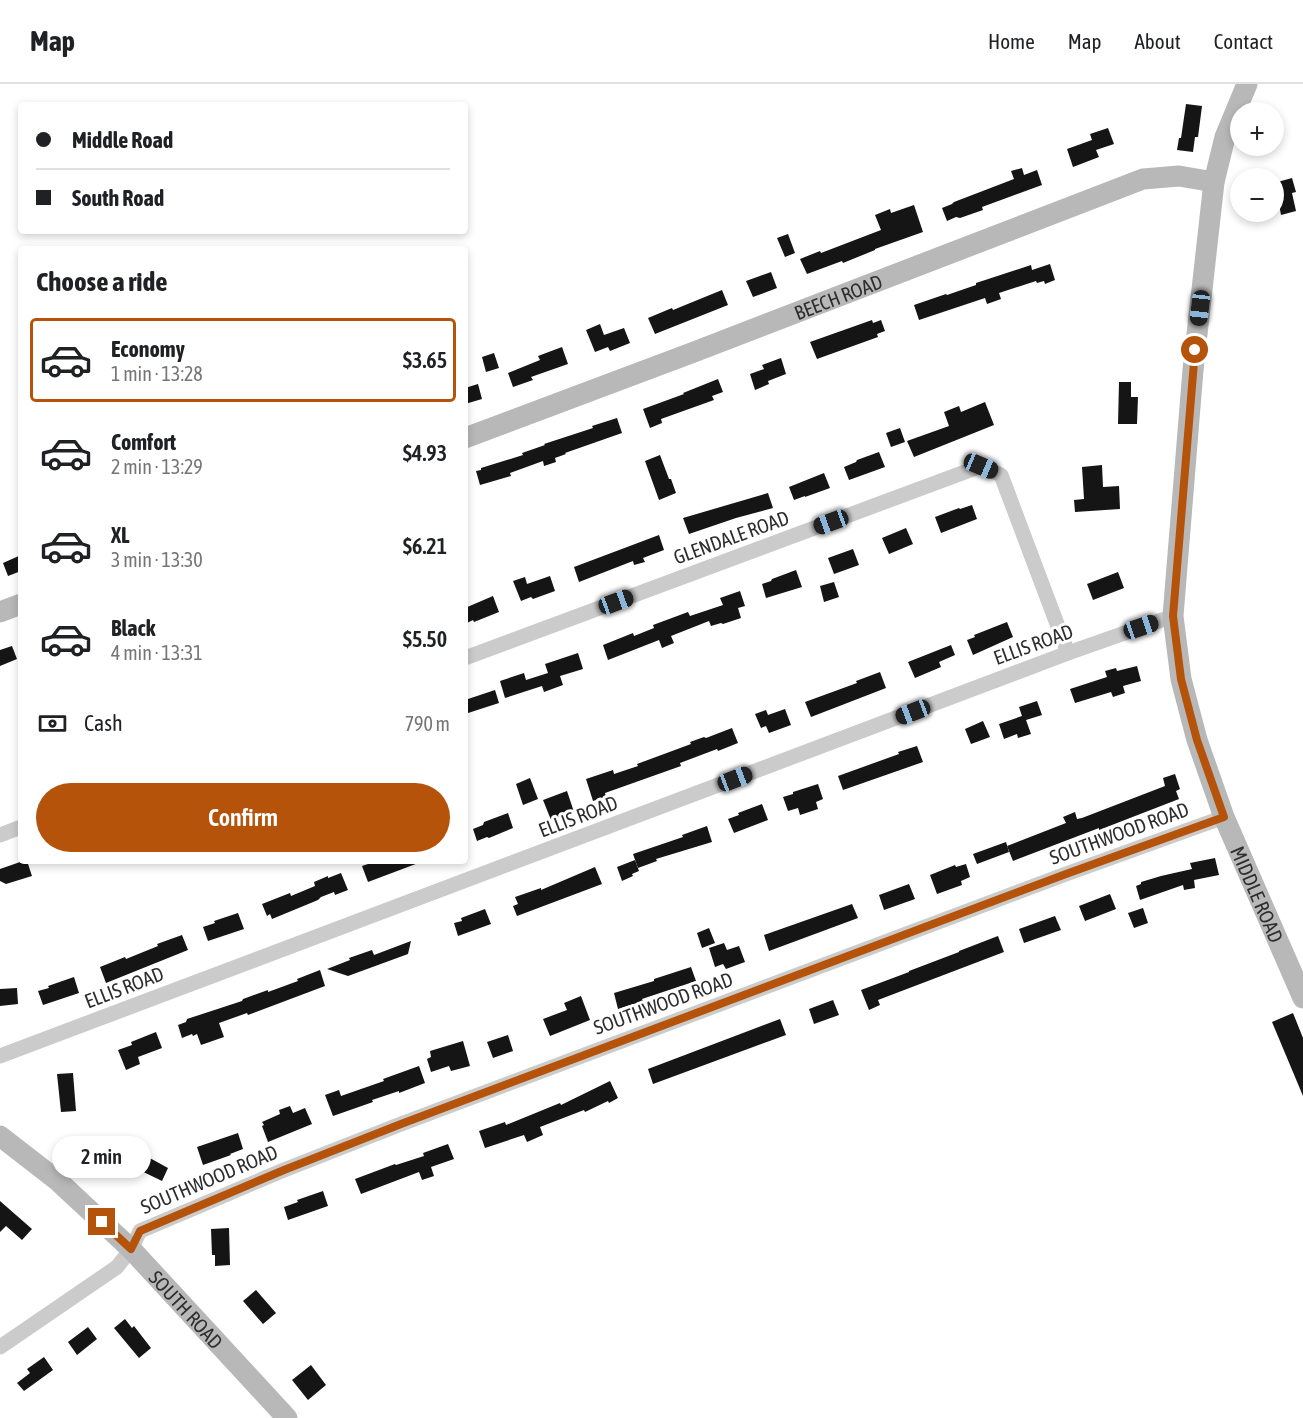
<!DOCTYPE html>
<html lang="en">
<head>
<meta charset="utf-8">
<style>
  :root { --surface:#fff; --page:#f6f6f6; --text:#202124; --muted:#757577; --line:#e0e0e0; --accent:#b45309 }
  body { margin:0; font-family:"Asap Condensed",sans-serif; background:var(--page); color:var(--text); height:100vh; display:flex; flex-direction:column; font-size:22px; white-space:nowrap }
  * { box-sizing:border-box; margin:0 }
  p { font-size:20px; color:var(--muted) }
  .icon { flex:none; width:33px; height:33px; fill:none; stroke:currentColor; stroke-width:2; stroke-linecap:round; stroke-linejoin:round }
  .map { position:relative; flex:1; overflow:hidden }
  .drawer { position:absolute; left:18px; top:162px; width:450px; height:618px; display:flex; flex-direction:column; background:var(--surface); border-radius:6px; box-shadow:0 3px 9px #0003 }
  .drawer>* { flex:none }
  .banner { position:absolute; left:18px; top:18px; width:450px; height:132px; border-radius:6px; box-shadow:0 3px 9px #0003; display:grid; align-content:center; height:132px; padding:0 18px; background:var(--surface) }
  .buttons { position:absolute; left:1230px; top:18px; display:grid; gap:12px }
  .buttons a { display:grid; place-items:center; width:54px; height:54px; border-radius:50%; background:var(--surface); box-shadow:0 3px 9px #0003; font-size:30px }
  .end { position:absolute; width:27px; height:27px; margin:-14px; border:8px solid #b45309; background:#fff; box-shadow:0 0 0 3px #fff }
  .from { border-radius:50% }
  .bubble { position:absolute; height:42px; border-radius:21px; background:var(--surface); box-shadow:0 3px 9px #0003; font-size:20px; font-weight:600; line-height:42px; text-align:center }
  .car { position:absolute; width:18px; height:36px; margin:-18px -9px; border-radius:8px; box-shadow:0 0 4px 2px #0007; background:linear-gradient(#222 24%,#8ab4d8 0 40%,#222 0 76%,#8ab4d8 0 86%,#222 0) }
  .banner b { display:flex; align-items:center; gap:21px; height:57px; font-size:22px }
  .banner b+b { border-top:2px solid var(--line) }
  .banner i { width:15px; height:15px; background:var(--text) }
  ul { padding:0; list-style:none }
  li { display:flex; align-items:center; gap:18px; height:84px; margin:0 12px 9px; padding:0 6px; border:3px solid transparent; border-radius:6px }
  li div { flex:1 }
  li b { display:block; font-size:22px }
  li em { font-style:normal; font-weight:600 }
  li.current { border-color:var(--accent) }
  li>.icon { width:54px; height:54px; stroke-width:1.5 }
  h2 { padding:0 18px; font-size:27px; line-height:72px }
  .pay { display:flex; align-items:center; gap:15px; height:66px; padding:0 18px; font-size:22px }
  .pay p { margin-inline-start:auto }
  .action { display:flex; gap:12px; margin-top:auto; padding:12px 18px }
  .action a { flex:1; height:69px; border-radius:36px; background:var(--accent); color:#fff; font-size:24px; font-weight:600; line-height:69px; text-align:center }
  header { display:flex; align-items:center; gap:36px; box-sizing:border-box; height:84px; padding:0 30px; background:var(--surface); border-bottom:2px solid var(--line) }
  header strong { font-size:28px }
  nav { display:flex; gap:33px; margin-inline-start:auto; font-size:21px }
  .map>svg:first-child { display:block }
  .building { fill:#151515 }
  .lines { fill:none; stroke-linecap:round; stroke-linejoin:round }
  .street { stroke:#cbcbcb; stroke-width:15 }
  .secondary { stroke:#b8b8b8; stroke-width:21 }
  .route { stroke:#b45309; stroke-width:8 }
  .labels { text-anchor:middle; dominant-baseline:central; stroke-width:6; stroke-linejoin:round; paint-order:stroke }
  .street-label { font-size:20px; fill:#2e2e2e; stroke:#fff }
</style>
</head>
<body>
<header>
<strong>Map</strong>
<nav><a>Home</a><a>Map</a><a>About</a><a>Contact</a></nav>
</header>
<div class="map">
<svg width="1303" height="1334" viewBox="0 0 1303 1334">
  <rect width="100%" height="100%" fill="#fff"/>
  <g class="building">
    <path d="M1186,20L1202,22L1198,53H1195L1193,68L1177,66L1179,54H1181Z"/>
    <path d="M1108,44L1114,60L1096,66L1099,73L1073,83L1067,65L1092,56L1090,50Z"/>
    <path d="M1022,84L1024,91L1037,86L1042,101L982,123L983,126L960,134L956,133L947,137L942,124L952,120L954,118L1014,95L1011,87Z"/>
    <path d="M1292,94L1296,108L1292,109L1296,127L1281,131L1279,120L1274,121V99Z"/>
    <path d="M914,121L923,148L875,165V166L843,179L842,177L807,190L800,175L820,167L821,169L881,146L875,131L890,125L891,129Z"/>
    <path d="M788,150L795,169L785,173L777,154Z"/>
    <path d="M1050,180L1055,196L1045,200L1044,197L1037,199L1036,197L999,209L1001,215L987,220L985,214L919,236L914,221L946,210L947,211L976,201V199L1031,181L1032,186Z"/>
    <path d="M771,188L777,204L753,213L746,197Z"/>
    <path d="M722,206L728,221L655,250L648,234L672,224L673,226Z"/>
    <path d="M872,236L873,239L881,236L885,247L877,250L878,253L817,275L810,258Z"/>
    <path d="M600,240L604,251L624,244L630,259L610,267L608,263L595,268L586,246Z"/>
    <path d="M562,263L568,280L531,293L533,296L513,303L508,289L540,276L538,272Z"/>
    <path d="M494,269L499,284L486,288L482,273Z"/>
    <path d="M781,274L786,290L768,297L769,300L755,306L750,290L764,285L762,281Z"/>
    <path d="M718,295L723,308L712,312L714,316L661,335L662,339L650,344L643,325L684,310L683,309Z"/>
    <path d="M1119,298H1131V313H1138L1137,340H1118Z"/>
    <path d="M478,300L482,315L465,320V304Z"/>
    <path d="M985,318L994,341L914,373L907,357L949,342L944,328L959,322L961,328Z"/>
    <path d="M617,334L622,349L565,369L566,370L555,374L556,378L544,382L543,377L510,389L511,392L480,401L476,387L481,386V384L523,371L522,369L545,361L544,360L593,344L592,342Z"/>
    <path d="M900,344L905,358L891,363L886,349Z"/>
    <path d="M879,368L885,383L849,396L844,383L856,378L857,376Z"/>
    <path d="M660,371L669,395H671L676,409L659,416L645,377Z"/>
    <path d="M1102,381L1103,403L1119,402L1120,425L1075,428L1074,416L1084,415L1082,383Z"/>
    <path d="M824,389L830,404L805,413V412L794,416L789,403Z"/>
    <path d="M768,409L773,424L736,434L689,450L683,434Z"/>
    <path d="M972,421L977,435L941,449L935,433L959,424L960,425Z"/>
    <path d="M906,444L913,460L889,470L882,454Z"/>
    <path d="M659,451L664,466L643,474L645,478L634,481L633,477L579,498L574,483Z"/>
    <path d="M853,465L859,481L834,490L828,474Z"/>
    <path d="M21,471V487L8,492L3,479Z"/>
    <path d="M796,486L802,503L766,514L762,500L771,497L772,495Z"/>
    <path d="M1118,488L1124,504L1093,516L1087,500Z"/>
    <path d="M550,492L555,507L533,515L531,513L521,517L513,497L525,493L527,500Z"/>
    <path d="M834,498L839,513L824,518L820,502Z"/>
    <path d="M740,507L745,522L738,524L741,534L723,540L721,539L711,542L709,537L671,552L674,559L662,564L659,556L608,576L603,561L633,549L634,552L654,544L653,541L688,528L690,532L723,521L720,514Z"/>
    <path d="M493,512L499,528L474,538L473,536L465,540V524Z"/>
    <path d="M1007,538L1013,553L973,571L967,556L975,553L974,551Z"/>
    <path d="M951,561L955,571L939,578L941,583L915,594L908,578Z"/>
    <path d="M12,562L17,575L0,582V566Z"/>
    <path d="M578,569L583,585L560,592L563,601L544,608L542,602L505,614L500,597L524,589L526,596L548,589L545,580Z"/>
    <path d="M1137,582L1141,597L1123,602L1125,609L1113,613L1111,608L1075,619L1070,605L1107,593L1105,587L1116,584L1117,587Z"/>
    <path d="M880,588L886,604L811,633L805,618L857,599L856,597Z"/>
    <path d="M495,606L499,619L465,630V616Z"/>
    <path d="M1037,617L1042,631L1026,636L1031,650L1018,654L1017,650L1004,655L999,640L1022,632L1019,623Z"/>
    <path d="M785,625L791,641L769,649L766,642L761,644L755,630L766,626L768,631Z"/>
    <path d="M983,637L990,653L971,660L965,645Z"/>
    <path d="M732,644L738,659L718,667L717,665L680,679L681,682L605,709L606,713L593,717L586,695L613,686L614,690L638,682L637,680L691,660L690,658L704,653L706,654Z"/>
    <path d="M917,662L923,678L843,706L838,692L899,670L898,668Z"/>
    <path d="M1175,690L1180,705L1176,707L1179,715L1099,746V744L1013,777L1007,762L1066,739L1063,733L1075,728L1077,735L1082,734L1165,702L1163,694Z"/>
    <path d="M530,694L538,715L523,721L516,700Z"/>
    <path d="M818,700L823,715L816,718L818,725L800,731L798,724L788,727L783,713L793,710V708Z"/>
    <path d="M567,707L574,728L551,736L543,716Z"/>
    <path d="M762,720L768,736L734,749L728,735L739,731L738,729Z"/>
    <path d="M508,729L513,744L489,754L487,753L477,757L473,745L483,741L484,738Z"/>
    <path d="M707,742L712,758L656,775L657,777L638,784L633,770L683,753L682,751Z"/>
    <path d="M1006,758L1009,768L977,780L973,770Z"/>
    <path d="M1215,774L1219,791L1194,796L1195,804L1184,806L1183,801L1140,816L1136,802L1141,800V798L1161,792L1192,785L1190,779Z"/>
    <path d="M635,776L639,787L632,790L633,792L622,797L617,783Z"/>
    <path d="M23,777H27L32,792L6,800L0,797V785Z"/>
    <path d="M377,777H421V778L368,798L362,782Z"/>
    <path d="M966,780L970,793L961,797L962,801L937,810L930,791L955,781L956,783Z"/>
    <path d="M595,783L602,800L517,832L513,822L518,820L515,813L541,804V806Z"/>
    <path d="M341,789L348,806L335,811L334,808L321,813L318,816L272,835L270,830L267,832L262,820L290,809L291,812L315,802L314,798L328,792V794Z"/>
    <path d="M909,800L915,815L884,826L879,811Z"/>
    <path d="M1110,810L1116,825L1085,837L1079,822Z"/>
    <path d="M852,820L858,834L769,867L764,851Z"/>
    <path d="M1143,824L1148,839L1134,844L1128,829Z"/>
    <path d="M485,825L491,840L458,852L454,839L462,837L461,834Z"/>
    <path d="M238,829L244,845L208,857L203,843L215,839L214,837Z"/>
    <path d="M1055,832L1061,846L1024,859L1019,845Z"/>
    <path d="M709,844L715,859L702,864L697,849Z"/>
    <path d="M182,851L188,866L106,899L100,883L125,873L126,875L158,862L157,860Z"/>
    <path d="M998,852L1004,868L878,916L880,921L869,926L861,906L909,888V887L959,868V867Z"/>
    <path d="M411,857L408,870L348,892L327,885L350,876L349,874L372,866L374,871Z"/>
    <path d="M724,859L727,866L739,862L745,878L726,885L723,880L715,883L709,864Z"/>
    <path d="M691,883L696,897L642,915L643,917L618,925L614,909L654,897V895Z"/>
    <path d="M320,886L325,902L248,931L247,929L219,939L224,953L201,961L197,950L193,952L192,950L182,954L178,941L186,938L187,935L242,917L243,915L268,906V908L298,897L297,895Z"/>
    <path d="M74,893L79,909L43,921L38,907L49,904L48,902Z"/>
    <path d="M17,904L18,920L0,922V905Z"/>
    <path d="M581,912L590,936L550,952L543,935L567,926L564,919Z"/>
    <path d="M833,916L839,931L814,940L809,925Z"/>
    <path d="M1293,929L1303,954V1012L1272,938Z"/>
    <path d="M780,935L786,951L653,1000L648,985Z"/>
    <path d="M156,948L162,964L138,973L140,980L126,986L118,966L132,961L131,958Z"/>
    <path d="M508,951L513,967L493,974L487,958Z"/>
    <path d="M463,957L470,982L451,987L449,982L431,988L427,975L431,973L430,967Z"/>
    <path d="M419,982L425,999L399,1009V1007L372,1016L373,1018L333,1032L325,1011L339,1006L341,1012L384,997L383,995Z"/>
    <path d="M73,989L76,1027L61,1028L57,990Z"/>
    <path d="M610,997L618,1014L609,1019L608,1017L585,1028L584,1026L540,1043L543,1051L527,1058L524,1051L485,1064L479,1047L505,1038L506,1041L560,1019L561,1021Z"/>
    <path d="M290,1022L293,1029L305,1024L312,1040L268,1058L262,1042L264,1041L262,1038L280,1030L279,1026Z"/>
    <path d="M238,1049L243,1065L230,1070L231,1071L203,1081L197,1063Z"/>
    <path d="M448,1060L454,1075L431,1083L434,1092L422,1096L419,1088L361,1110L355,1095L395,1080L396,1081L424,1072L423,1069Z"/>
    <path d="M126,1061L168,1084L162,1097L129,1081L125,1088L115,1083Z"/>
    <path d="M323,1107L328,1122L288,1136L284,1123L298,1118L297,1116Z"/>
    <path d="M0,1117L32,1145L22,1156L6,1142L0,1148Z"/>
    <path d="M229,1144L230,1181L215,1182V1171H212L211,1145Z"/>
    <path d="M256,1206L276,1229L263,1240L243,1217Z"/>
    <path d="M125,1235L132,1244L134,1242L151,1264L139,1274L114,1244Z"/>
    <path d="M88,1243L97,1255L77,1271L68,1258Z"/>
    <path d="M44,1273L53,1286L24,1307L17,1299L30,1289L27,1285Z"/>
    <path d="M311,1281L326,1301L308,1316L292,1296Z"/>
  </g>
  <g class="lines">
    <g class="street">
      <path d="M465,574L981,382L1001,391L1068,569"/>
      <path d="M0,751L21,743"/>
      <path d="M0,972L1068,569L1173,532"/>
      <path d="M0,1263L117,1183L131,1165L140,1147L284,1086L401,1040L1066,790L1224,733"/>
    </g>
    <g class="secondary">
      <path id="s1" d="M1247,0L1225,53L1214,98L1193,286L1173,532L1181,595L1197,656L1224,733L1303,914"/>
      <path id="s2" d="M465,354L694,268L1143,95L1179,92L1214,98"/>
      <path d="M0,528L21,520"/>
      <path id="s3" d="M0,1052L58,1097L131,1165L287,1334"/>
    </g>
  </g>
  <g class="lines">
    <path class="route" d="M102,1138L131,1165L140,1147L284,1086L401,1040L1066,790L1224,733L1197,656L1181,595L1173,532L1195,266"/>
  </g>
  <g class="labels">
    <g class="street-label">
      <text stroke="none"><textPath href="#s2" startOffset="399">BEECH ROAD</textPath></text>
      <text transform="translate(731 453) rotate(-20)">GLENDALE ROAD</text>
      <text transform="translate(1033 560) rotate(-20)">ELLIS ROAD</text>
      <text transform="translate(578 732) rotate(-21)">ELLIS ROAD</text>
      <text transform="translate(1119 749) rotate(-20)">SOUTHWOOD ROAD</text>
      <text stroke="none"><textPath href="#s1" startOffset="832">MIDDLE ROAD</textPath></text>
      <text transform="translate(124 903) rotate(-21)">ELLIS ROAD</text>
      <text transform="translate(663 919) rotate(-20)">SOUTHWOOD ROAD</text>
      <text transform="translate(209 1095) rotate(-23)">SOUTHWOOD ROAD</text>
      <text stroke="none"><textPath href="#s3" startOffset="255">SOUTH ROAD</textPath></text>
    </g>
  </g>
</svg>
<div class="buttons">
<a>+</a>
<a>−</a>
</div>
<i class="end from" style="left:1195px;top:266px"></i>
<i class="end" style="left:102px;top:1138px"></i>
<div class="bubble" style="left:52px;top:1052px;width:99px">2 min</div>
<i class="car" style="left:1200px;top:224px;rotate:187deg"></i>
<i class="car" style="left:981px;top:382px;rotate:113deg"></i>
<i class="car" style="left:831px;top:438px;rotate:250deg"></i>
<i class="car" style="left:616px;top:518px;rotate:70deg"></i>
<i class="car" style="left:1141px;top:543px;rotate:71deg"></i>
<i class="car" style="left:913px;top:628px;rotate:249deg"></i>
<i class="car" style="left:735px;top:695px;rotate:69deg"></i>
<div class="banner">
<b><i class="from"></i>Middle Road</b>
<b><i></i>South Road</b>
</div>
<section class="drawer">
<h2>Choose a ride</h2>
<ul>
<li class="current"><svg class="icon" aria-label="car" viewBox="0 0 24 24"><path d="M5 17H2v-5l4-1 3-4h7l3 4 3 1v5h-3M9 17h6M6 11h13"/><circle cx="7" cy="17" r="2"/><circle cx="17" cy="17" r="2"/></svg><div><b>Economy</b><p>1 min · 13:28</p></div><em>$3.65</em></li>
<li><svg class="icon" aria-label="car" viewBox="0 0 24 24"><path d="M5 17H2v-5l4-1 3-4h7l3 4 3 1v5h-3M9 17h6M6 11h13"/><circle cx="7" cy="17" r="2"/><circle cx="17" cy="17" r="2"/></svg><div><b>Comfort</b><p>2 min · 13:29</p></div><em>$4.93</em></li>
<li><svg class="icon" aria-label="car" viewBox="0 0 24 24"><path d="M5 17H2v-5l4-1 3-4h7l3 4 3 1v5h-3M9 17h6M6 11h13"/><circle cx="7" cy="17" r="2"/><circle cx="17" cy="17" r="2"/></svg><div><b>XL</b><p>3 min · 13:30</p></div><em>$6.21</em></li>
<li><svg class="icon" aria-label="car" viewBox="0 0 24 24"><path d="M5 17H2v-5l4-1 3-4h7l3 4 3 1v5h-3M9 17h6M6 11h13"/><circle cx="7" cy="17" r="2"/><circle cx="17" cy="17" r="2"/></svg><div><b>Black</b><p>4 min · 13:31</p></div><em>$5.50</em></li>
</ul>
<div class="pay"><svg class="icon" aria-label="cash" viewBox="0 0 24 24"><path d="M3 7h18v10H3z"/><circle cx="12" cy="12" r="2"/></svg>Cash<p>790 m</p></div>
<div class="action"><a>Confirm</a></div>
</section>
</div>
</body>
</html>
